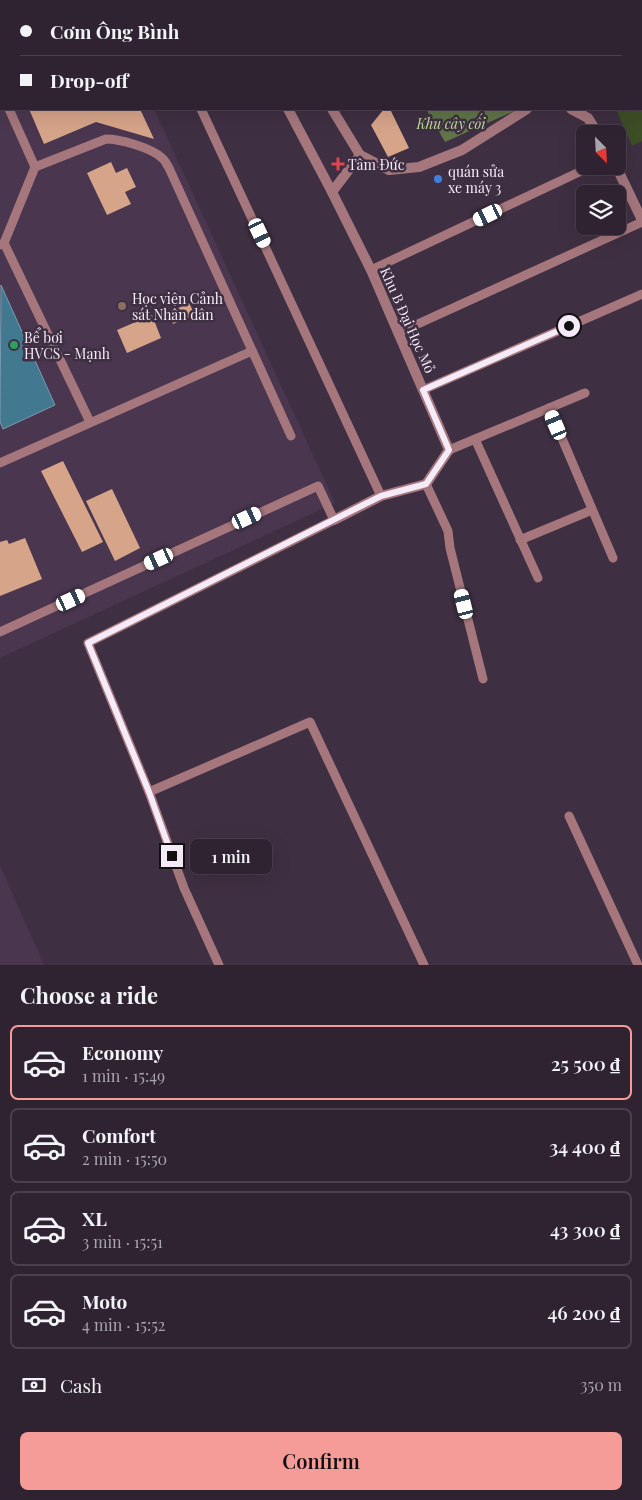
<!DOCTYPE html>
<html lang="en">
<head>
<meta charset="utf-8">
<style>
  :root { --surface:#2f2332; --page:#372b3a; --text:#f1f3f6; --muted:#a7a4ac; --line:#4a404d; --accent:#f59b98 }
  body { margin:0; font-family:"Playfair Display",serif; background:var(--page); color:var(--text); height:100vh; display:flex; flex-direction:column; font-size:19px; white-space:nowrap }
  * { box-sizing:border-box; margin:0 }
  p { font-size:16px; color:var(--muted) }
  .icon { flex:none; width:28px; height:28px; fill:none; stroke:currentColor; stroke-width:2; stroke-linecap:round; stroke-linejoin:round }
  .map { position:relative; height:965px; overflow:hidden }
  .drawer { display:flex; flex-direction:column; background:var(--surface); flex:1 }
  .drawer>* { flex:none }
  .guide { position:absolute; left:0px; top:0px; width:642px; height:110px; box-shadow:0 5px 20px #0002,0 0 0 1px var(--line); display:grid; align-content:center; height:110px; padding:0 20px; background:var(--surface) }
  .needle { width:32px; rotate:156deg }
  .controls { position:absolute; left:576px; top:125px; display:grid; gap:10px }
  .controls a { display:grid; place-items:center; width:50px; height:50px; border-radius:8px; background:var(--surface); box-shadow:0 5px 20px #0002,0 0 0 1px var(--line); font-size:25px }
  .end { position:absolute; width:22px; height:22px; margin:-11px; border:6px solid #f5eaf7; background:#111; box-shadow:0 0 0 2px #111 }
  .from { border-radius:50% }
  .bubble { position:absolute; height:35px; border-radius:8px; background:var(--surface); box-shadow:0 5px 20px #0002,0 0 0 1px var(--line); font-size:16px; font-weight:600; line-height:35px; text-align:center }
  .car { position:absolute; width:15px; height:30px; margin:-15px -8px; border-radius:6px; box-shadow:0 0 4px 1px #0007; background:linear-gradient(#fff 24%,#345 0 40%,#fff 0 76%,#345 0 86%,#fff 0) }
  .guide b { display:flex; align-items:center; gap:18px; height:48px; font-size:19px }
  .guide b+b { border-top:1px solid var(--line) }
  .guide i { width:12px; height:12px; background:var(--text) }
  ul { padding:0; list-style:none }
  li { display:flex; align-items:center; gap:15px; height:75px; margin:0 10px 8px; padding:0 10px; border:2px solid var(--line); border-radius:8px }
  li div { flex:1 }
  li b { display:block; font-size:19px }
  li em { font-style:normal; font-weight:600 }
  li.current { border-color:var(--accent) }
  li>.icon { width:45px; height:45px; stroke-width:1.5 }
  h2 { padding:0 20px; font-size:22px; line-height:60px }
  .pay { display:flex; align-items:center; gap:12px; height:55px; padding:0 20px; font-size:19px }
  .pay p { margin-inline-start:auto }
  .primary-button { display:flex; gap:10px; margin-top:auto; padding:10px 20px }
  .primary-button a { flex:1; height:58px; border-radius:8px; background:var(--accent); color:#111; font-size:20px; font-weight:600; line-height:58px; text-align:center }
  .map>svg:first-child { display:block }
  .built { fill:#4a374f }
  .green { fill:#3d4f27 }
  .forest { fill:#5f7448 }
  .water { fill:#427991; stroke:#789bb0 }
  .building { fill:#d6a489 }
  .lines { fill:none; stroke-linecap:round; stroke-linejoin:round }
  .service { stroke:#a5777d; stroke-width:9 }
  .minor { stroke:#a5777d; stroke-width:10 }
  .route { stroke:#f5eaf7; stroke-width:6 }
  .health-dot { fill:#e0444e; stroke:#3f2f42; stroke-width:2 }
  .shop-dot { fill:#3f7fe0; stroke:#3f2f42; stroke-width:2 }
  .education-dot { fill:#8d6e63; stroke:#3f2f42; stroke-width:2 }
  .leisure-dot { fill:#2e9e5b; stroke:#3f2f42; stroke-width:2 }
  .labels { text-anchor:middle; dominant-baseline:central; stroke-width:5; stroke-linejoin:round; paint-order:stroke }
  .park-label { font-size:14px; font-style:italic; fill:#bcde98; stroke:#3f2f42 }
  .poi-label { font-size:14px; fill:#f5eaf7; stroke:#3f2f42; text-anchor:start }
  .street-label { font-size:14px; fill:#f5eaf7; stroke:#3f2f42 }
</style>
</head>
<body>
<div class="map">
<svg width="642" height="965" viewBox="0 0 642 965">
  <rect width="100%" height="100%" fill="#3f2f42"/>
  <g class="built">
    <path d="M0,0H104L1,1V109H154L335,503L0,658Z"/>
    <path d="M0,866L44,965H0Z"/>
  </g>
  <path class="green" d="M642,64V141L632,146L616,109H641Z"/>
  <path class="forest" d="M426,109H519L445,142Z"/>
  <path class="water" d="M1,285L55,405L3,429L0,422Z"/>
  <g class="building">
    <path d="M29,109H140L154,139L96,122L44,144Z"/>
    <path d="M384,109H390L409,148L388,157L371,125Z"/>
    <path d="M111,162L116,173L127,168L136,187L125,192L131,204L107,215L87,173Z"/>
    <path d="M189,303L195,315L173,324L168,313Z"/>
    <path d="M152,315L161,338L127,353L117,330Z"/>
    <path d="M63,461L103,542L82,552L41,471Z"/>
    <path d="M112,489L140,548L115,561L86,501Z"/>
    <path d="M25,538L42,579L0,596V542L7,540L9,544Z"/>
  </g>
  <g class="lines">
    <g class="service">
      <path d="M14,0L15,1"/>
      <path d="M149,0V1"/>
      <path d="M335,1L337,0"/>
      <path d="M467,1L470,0"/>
      <path d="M0,20L1,19"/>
      <path d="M0,89L1,92"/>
      <path d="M0,104H1"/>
      <path d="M201,109L381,496"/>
      <path d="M35,167L106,139C120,139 152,148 162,158C165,160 167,165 169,168L291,436"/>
      <path d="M4,243L90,422"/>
      <path d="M0,245L4,243L35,167L9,109"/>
      <path d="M371,270L592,166"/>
      <path d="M398,333L642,222"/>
      <path d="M423,390L642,294"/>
      <path d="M549,408L613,558"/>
      <path d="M475,439L538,578"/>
      <path d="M449,450L585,393"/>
      <path d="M0,463L252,351"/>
      <path d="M426,484L448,531L450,548L483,679"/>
      <path d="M520,540L592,510"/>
      <path d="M0,632L318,486L334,520L88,643L149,792L184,888L219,965"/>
      <path d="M149,792L310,722L424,965"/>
      <path d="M569,816L638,965"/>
    </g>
    <g class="minor">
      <path d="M244,0L245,1"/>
      <path d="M288,109L332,192L360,155L389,170L419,167L462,150L527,109"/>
      <path d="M332,109L360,155"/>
      <path d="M571,109L588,118L598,134"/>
      <path d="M616,166L642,220"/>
      <path d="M332,192L371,270L449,450L426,484L381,496L334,520"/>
    </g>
  </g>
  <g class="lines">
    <path class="route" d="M172,856L149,792L88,643L381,496L426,484L449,450L423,390L569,326"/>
  </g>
  <path class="health-dot" d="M335.5 156.5h5v5h5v5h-5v5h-5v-5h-5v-5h5z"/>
  <circle class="shop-dot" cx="438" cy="179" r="5"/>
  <circle class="education-dot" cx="122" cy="306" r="5"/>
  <circle class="leisure-dot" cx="14" cy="345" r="5"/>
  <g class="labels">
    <g class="park-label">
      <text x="451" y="123">Khu cây cối</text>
    </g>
    <g class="poi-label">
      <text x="348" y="164">Tâm Đức</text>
      <text x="448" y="171">quán sửa<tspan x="448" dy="16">xe máy 3</tspan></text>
      <text x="132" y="298">Học viện Cảnh<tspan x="132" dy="16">sát Nhân dân</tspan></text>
      <text x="24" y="337">Bể bơi<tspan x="24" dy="16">HVCS - Mạnh</tspan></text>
    </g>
    <g class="street-label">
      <text transform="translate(408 320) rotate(66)">Khu B Đại Học Mỏ</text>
    </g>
  </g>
</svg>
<div class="controls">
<a><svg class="needle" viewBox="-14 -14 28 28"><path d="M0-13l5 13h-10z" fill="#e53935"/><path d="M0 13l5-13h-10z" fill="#a7a4ac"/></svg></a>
<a><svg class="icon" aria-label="layers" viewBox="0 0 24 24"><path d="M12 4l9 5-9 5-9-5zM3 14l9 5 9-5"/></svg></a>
</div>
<i class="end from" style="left:569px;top:326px"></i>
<i class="end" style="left:172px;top:856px"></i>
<div class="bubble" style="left:190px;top:839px;width:82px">1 min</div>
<i class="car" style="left:488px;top:215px;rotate:244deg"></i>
<i class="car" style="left:260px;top:233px;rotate:155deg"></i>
<i class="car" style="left:556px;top:425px;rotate:337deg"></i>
<i class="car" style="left:247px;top:518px;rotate:65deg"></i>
<i class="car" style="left:159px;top:559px;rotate:245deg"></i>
<i class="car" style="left:71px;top:600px;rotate:65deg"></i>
<i class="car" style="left:464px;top:604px;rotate:346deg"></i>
<div class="guide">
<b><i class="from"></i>Cơm Ông Bình</b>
<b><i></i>Drop-off</b>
</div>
</div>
<section class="drawer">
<h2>Choose a ride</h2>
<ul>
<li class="current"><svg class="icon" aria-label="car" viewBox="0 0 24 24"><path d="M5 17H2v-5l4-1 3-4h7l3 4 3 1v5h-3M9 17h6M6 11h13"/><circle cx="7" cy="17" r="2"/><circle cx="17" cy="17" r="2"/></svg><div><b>Economy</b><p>1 min · 15:49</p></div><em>25 500 ₫</em></li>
<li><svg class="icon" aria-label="car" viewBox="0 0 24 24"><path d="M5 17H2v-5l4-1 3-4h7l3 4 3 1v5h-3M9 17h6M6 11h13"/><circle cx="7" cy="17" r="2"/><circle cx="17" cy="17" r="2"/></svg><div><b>Comfort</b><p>2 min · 15:50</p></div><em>34 400 ₫</em></li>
<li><svg class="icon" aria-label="car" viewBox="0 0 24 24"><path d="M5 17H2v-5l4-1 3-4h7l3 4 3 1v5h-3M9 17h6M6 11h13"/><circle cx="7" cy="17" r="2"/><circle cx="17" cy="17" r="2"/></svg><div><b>XL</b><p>3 min · 15:51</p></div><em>43 300 ₫</em></li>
<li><svg class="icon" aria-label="car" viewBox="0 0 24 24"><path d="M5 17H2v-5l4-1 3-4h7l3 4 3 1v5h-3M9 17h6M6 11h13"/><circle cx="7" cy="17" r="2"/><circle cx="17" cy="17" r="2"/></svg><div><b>Moto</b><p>4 min · 15:52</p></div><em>46 200 ₫</em></li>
</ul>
<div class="pay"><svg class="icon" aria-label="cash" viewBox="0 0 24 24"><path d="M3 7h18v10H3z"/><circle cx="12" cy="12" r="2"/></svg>Cash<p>350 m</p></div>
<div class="primary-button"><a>Confirm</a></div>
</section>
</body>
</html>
